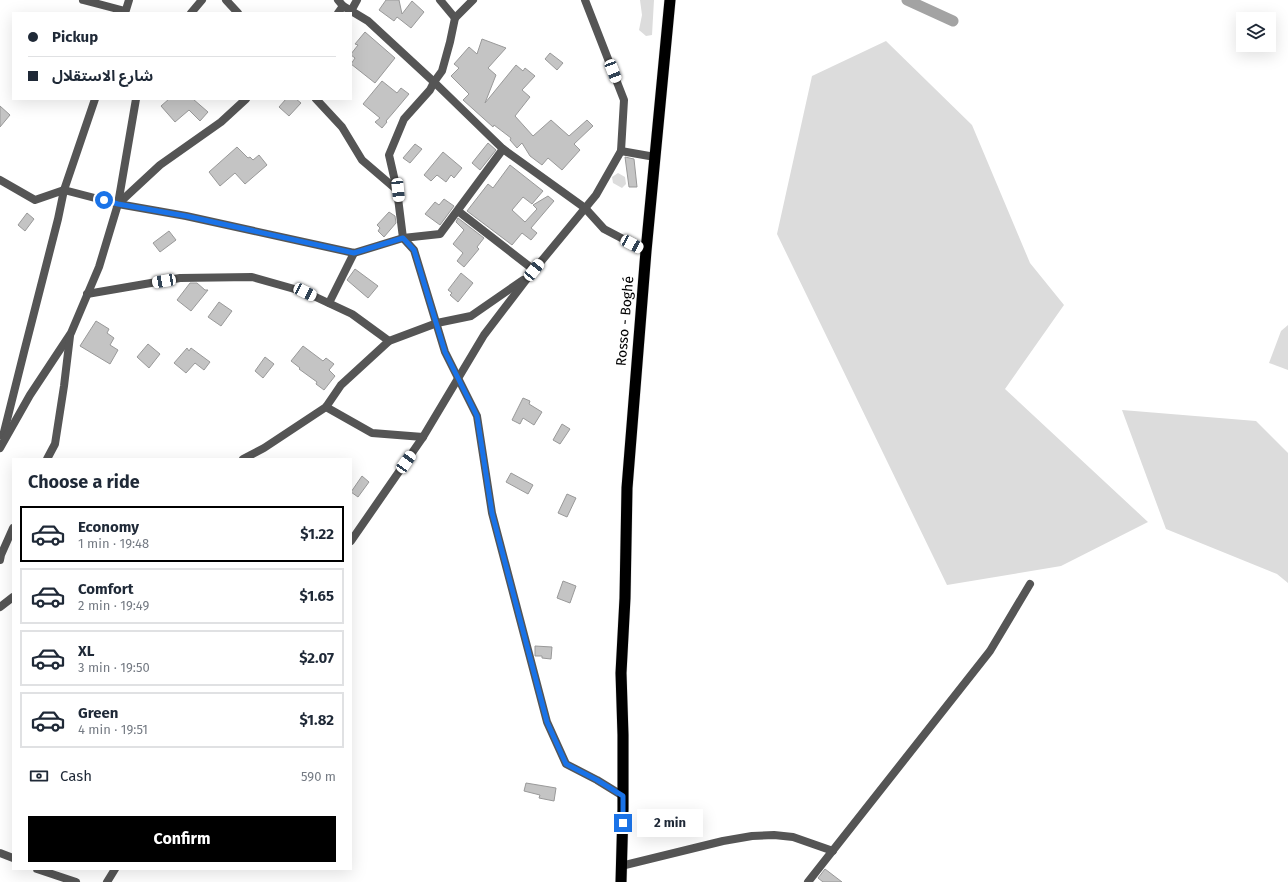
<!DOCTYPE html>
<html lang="en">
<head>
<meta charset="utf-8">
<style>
  :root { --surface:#fff; --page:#f6f6f7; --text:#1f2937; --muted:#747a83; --line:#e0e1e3; --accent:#000 }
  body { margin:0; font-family:"Fira Sans","Noto Sans Arabic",sans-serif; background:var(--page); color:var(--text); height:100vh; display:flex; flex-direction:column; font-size:15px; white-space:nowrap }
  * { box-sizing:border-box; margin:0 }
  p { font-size:13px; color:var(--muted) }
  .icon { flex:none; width:22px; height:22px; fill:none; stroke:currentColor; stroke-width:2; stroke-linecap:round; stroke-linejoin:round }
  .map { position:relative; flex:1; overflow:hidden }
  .details { position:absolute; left:12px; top:458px; width:340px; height:412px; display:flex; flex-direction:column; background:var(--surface); border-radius:0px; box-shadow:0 4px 16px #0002 }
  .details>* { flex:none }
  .top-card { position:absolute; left:12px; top:12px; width:340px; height:88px; border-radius:0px; box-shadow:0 4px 16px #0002; display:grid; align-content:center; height:88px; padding:0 16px; background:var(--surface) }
  .tools { position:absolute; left:1236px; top:12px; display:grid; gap:8px }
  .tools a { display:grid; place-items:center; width:40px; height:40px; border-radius:0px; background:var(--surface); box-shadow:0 4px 16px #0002; font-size:20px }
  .end { position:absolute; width:18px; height:18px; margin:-9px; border:5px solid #1a73e8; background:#fff; box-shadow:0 0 0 2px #fff }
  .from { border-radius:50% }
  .bubble { position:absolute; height:28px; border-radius:0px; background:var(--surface); box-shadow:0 4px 16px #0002; font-size:13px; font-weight:700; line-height:28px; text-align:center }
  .car { position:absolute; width:12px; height:24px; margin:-12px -6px; border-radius:5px; box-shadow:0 0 3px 1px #0007; background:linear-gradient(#fff 24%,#345 0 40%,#fff 0 76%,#345 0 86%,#fff 0) }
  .top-card b { display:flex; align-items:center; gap:14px; height:38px; font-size:15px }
  .top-card b+b { border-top:1px solid var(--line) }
  .top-card i { width:10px; height:10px; background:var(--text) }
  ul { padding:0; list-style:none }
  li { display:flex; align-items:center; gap:12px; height:56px; margin:0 8px 6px; padding:0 8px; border:2px solid var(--line); border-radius:0px }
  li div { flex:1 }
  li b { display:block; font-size:15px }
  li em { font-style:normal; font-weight:700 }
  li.on { border-color:var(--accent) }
  li>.icon { width:36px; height:36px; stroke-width:1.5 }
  h2 { padding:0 16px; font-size:18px; line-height:48px }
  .pay { display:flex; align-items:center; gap:10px; height:44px; padding:0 16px; font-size:15px }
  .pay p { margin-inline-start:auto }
  .button { display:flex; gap:8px; margin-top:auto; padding:8px 16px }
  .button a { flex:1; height:46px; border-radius:0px; background:var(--accent); color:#fff; font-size:16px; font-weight:700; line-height:46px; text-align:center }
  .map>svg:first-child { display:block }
  .green { fill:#dcdcdc }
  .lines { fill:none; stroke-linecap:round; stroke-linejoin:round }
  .canal { stroke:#a3a3a3; stroke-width:11 }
  .building { fill:#c4c4c4; stroke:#999 }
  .trunk-casing { stroke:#dbdbdb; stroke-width:12 }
  .minor { stroke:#555; stroke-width:8 }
  .tertiary { stroke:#555; stroke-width:8 }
  .trunk { stroke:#000; stroke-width:11 }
  .route { stroke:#1a73e8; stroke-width:5 }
  .labels { text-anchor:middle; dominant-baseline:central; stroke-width:3; stroke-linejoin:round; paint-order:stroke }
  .street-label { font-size:14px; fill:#000; stroke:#fff }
</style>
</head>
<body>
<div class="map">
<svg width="1288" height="882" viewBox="0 0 1288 882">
  <rect width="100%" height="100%" fill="#fff"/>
  <g class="green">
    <path d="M640,0H654L652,35L646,36L639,30L642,15Z"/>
    <path d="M886,41L972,125L1030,263L1064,305L1005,389L1148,522L1061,566L947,585L777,234L812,76Z"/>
    <path d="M618,173L625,177L626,184L622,188L613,183L612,177Z"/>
    <path d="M1288,325V370L1269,363L1281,331Z"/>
    <path d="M1122,410L1256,421L1288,453V583L1277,574L1166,529Z"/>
  </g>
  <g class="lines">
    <path class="canal" d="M907,0L953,21"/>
  </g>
  <g class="building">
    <path d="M386,0H399L402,14L412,1L424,12L411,28L397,17L394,21L379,10Z"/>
    <path d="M365,32L395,58L375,83L351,64L355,58L351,55V54L358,45L355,44Z"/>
    <path d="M482,39L506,48L488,68L496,75L485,103L516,65L523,71L525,68L535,76L522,90L530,97L515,116L533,136L551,120L569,136L587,120L593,126L574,144L580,150L562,170L548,158L542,165L530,156L522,143L517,148L510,140L511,138L494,125L493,127L463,100L469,94L451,76L459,68L454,64L469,47L477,54Z"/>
    <path d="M550,53L563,63L557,70L545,59Z"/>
    <path d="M382,81L397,93L401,88L409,94L393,113L386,121L387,122L382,128L375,122L380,118L363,104Z"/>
    <path d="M169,99H193L208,112L200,121L189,110L175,122L161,106Z"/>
    <path d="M286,99H296L301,103L289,116L279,107Z"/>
    <path d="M0,106L10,115L0,127Z"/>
    <path d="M488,143L496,150L480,170L472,163Z"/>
    <path d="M415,144L422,149L410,163L403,158Z"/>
    <path d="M237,147L248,158L250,157L253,160L259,155L267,165L245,184L235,173L220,186L209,172Z"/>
    <path d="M443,152L462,168L454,178L451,175L446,182L437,175L431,181L424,175Z"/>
    <path d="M625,157L634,159L637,187H629Z"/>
    <path d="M510,165L543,191L532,204L523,197L512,210L525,222L537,209L533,205L548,196L554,201L531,228L537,233L531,240L522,233L512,245L467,211L488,184L493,188Z"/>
    <path d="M444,199L454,206L440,225L425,214L435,202L439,205Z"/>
    <path d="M389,212L395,216L396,223L384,237L378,231L380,228L377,225Z"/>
    <path d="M27,213L34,219L25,231L18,225Z"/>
    <path d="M458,218L484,238L477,247L479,249L464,267L457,261L463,253L453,244L464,230L456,222Z"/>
    <path d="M169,231L176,240L160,252L153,243Z"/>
    <path d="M355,269L378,286L368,298L347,280Z"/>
    <path d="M461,273L473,283L458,302L450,295L452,293L448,290Z"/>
    <path d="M190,283H197L205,290H208L191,311L177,300Z"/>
    <path d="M219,302L232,311L221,326L208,317Z"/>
    <path d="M96,321L109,329L107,333L114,338L110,345L118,350L110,364L80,346Z"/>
    <path d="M148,344L160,354L149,368L137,357Z"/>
    <path d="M303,346L323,361L326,358L334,364L329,370L335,376L324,390L316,384L317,382L299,369L300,368L291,361Z"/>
    <path d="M187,348L189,351L191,348L210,362L204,370L195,363L186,373L174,363Z"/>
    <path d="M265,357L274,364L263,378L255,371Z"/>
    <path d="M523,398L530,401L529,404L542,412L534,425L523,418L520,424L512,420Z"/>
    <path d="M562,424L570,429L560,444L553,440Z"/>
    <path d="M511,473L533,485L528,494L506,482Z"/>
    <path d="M362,476L369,482L358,497L351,492Z"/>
    <path d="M567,494L576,498L567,517L558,513Z"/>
    <path d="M563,581L576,586L570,603L557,598Z"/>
    <path d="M535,646L552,647L551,659L542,658V656H535Z"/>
    <path d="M526,783L556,788L554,801L539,798L540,795L524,791Z"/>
    <path d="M825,869L842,882H823L818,878Z"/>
  </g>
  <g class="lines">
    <g class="trunk-casing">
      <path id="trunk" d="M621,882L623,809V735L621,673L625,598L627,488L646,251L670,0"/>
    </g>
    <g class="minor">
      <path d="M83,0L125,11"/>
      <path d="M226,0L238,13"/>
      <path d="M440,0L455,18"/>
      <path d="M343,6L368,21L434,82L503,149L585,208L604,229L646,251"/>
      <path d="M351,11L357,0"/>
      <path d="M125,13L129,0"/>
      <path d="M191,13L202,0"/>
      <path d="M338,13L343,6L338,0"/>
      <path d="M316,99L342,127L362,160L397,190L403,238L414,250L445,352L477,416L492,513L547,722L566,764L597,780L623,796"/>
      <path d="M621,151L655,157"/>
      <path d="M0,180L35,200L64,190L118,204L186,216L354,253L403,238L440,234L503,149"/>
      <path d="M397,190L389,155L404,119L430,90L434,82L442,71L450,42L455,18L473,0"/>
      <path d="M118,204L160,165L221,122L246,99"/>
      <path d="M458,211L534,270"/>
      <path d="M87,294L180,278L252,277L305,292L352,314L389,341"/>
      <path d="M329,303L354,253"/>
      <path d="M326,407L372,433L423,437"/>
      <path d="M3,436L24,352L58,219L64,190L95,99"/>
      <path d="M0,448L30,395L71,333L99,267L118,204L136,99"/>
      <path d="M47,459L55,444L64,386L70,336"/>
      <path d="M243,459L264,448L326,407L341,385L389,341L437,323L471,316L523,280"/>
      <path d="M351,541L423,437L484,335L529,276L596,195L621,151L624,100L585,0"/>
      <path d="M0,560L1,555L13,528"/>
      <path d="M0,607L13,597"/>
      <path d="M621,866L723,841L752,836L774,835L793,837L833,851"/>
      <path d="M107,882L115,869"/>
      <path d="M808,882L990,651L1030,584"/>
    </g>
    <g class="tertiary">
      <path d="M0,853L13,858"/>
      <path d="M37,869L76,882"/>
    </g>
    <use href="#trunk" class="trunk"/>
  </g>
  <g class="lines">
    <path class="route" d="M104,200L118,204L186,216L354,253L403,238L414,250L445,352L477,416L492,513L547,722L566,764L597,780L623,796V823"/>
  </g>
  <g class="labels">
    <g class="street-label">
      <text transform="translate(625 321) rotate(-85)">Rosso - Boghé</text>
    </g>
  </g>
</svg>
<div class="tools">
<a><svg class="icon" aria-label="layers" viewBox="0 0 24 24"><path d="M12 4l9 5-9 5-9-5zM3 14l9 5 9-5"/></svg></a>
</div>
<i class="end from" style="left:104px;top:200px"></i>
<i class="end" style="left:623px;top:823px"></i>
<div class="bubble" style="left:637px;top:809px;width:66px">2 min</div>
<i class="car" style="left:613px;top:71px;rotate:159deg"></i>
<i class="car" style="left:398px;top:190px;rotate:174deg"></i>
<i class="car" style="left:632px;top:244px;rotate:118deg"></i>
<i class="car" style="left:534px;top:270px;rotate:39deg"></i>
<i class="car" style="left:164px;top:281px;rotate:260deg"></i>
<i class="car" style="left:305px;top:292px;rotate:116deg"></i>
<i class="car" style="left:406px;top:462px;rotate:35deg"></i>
<div class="top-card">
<b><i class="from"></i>Pickup</b>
<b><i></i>شارع الاستقلال</b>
</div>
<section class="details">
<h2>Choose a ride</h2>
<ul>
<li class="on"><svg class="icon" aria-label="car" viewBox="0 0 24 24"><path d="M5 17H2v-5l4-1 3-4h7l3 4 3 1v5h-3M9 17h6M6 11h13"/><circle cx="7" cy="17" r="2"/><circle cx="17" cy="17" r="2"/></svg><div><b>Economy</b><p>1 min · 19:48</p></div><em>$1.22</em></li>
<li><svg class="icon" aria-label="car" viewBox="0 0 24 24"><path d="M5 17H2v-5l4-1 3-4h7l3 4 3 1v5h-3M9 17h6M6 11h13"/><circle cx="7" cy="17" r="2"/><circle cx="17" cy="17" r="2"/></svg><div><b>Comfort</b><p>2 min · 19:49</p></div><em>$1.65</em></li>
<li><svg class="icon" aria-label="car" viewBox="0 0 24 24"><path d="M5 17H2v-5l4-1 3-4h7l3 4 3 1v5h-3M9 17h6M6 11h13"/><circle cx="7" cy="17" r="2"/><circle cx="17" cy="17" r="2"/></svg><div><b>XL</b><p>3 min · 19:50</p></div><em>$2.07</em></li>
<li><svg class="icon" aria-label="car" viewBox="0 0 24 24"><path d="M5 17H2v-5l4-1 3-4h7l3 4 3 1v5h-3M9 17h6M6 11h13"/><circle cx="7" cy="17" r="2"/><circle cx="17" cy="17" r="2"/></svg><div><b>Green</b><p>4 min · 19:51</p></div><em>$1.82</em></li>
</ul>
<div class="pay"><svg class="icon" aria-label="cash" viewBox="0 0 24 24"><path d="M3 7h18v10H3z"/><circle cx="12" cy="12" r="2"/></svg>Cash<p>590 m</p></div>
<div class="button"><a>Confirm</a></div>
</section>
</div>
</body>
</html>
